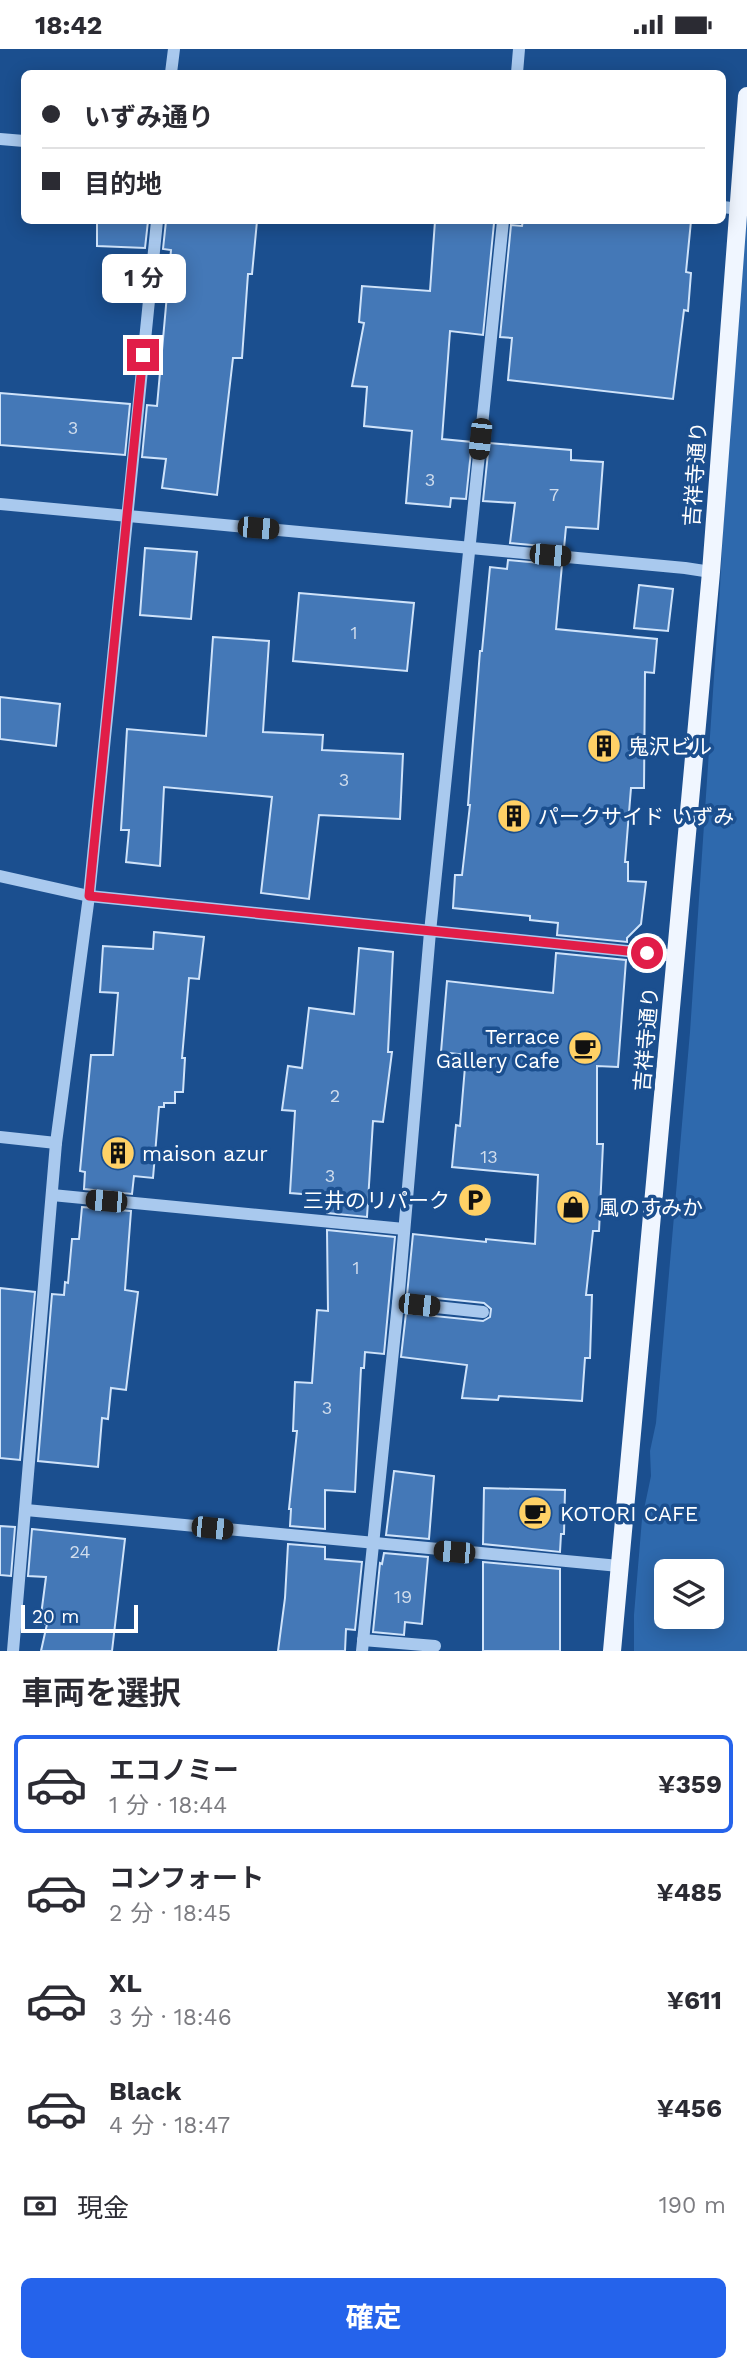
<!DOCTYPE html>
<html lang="ja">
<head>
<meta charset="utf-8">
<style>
  :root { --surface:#fff; --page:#f2f2f3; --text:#2b2b33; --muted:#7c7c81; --line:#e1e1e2; --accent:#2563eb }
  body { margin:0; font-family:"Work Sans","Noto Sans JP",sans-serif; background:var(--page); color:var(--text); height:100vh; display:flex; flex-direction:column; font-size:26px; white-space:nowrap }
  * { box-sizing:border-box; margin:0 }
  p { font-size:23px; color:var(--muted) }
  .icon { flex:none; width:38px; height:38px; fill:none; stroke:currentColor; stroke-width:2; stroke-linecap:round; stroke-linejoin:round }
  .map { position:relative; height:1602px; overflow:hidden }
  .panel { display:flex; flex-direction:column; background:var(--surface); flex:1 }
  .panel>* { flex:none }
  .top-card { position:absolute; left:21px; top:21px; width:705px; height:154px; border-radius:10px; box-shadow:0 4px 18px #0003; display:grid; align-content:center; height:154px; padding:0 21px; background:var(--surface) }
  .tools { position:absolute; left:654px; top:1510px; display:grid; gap:14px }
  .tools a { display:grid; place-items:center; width:70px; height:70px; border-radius:10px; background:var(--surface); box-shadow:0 4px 18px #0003; font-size:35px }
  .scale { position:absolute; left:21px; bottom:18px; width:117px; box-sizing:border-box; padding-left:7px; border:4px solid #fff; border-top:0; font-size:19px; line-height:24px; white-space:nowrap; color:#fff; -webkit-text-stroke:5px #1b4f8f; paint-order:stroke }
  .end { position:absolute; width:32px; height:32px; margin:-16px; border:9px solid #e11d48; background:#fff; box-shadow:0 0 0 4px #fff }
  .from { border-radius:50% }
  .bubble { position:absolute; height:49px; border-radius:10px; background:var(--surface); box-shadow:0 4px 18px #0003; font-size:23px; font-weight:700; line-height:49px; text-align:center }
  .car { position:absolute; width:21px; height:42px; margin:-21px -10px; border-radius:9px; box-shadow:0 0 5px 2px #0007; background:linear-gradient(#222 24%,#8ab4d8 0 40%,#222 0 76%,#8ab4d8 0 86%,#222 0) }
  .top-card b { display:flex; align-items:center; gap:24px; height:66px; font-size:26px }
  .top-card b+b { border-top:2px solid var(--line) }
  .top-card i { width:18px; height:18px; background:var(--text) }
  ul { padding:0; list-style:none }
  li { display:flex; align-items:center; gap:21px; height:98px; margin:0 14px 10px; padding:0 7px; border:4px solid transparent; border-radius:10px }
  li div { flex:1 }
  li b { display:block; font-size:26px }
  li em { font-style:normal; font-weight:700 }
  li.current { border-color:var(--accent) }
  li>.icon { width:63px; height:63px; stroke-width:1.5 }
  h2 { padding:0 21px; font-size:32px; line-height:84px }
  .pay { display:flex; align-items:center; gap:18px; height:77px; padding:0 21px; font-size:26px }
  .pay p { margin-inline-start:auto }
  .primary-button { display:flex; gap:14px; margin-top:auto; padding:14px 21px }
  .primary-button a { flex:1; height:80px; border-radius:10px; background:var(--accent); color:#fff; font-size:28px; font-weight:700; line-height:80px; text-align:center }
  .status { display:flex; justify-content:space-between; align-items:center; height:49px; padding:0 35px; background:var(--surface); direction:ltr }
  .status svg { height:19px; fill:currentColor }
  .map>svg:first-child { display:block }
  .green { fill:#2e69ad; fill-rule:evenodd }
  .building { fill:#4478b7; stroke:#cfe3fa; stroke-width:2 }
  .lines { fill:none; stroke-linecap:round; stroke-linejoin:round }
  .minor { stroke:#a9c9ee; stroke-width:12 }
  .major { stroke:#f0f6ff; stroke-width:18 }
  .route { stroke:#e11d48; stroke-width:9 }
  .labels { text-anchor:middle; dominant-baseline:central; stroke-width:7; stroke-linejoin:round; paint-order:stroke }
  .number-label { font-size:18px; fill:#d0dded }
  .street-label { font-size:21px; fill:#fff; stroke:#1b4f8f }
  .poi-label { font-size:21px; fill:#fff; stroke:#1b4f8f; text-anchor:start }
</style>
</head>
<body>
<div class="status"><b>18:42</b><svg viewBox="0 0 49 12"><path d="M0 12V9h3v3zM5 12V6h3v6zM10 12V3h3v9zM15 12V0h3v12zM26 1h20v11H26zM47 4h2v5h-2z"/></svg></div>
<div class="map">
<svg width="747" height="1602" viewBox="0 0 747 1602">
  <rect width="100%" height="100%" fill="#1b4f8f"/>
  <path class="green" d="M747,105V1602H634V1566L642,1470L651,1427L650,1402L656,1374L690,983L720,539L739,160ZM667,1522H712V1568H667Z"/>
  <g class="building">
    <path d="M97,172H148L145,199L97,197Z"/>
    <path d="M166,172H257L252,225H248L242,309H233L217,446L162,439L166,410L142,408L147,356L157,357L171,201L163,200Z"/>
    <path d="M435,172L494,174L483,286L450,282L442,390L472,393L466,450L451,449L450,458L406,454L412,382L364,377L367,338L352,337L364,274L359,273L362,237L430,242Z"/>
    <path d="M523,172H691L686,223L691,224L688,262L684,261L673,350L508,331L512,289L500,288L511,176L522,177Z"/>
    <path d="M0,344L130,355L125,406L0,396Z"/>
    <path d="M489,394L571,401V411L603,413L598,480L566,478L564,499L510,494L515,454L483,452Z"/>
    <path d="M145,499L197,503L191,570L140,566Z"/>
    <path d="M508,511L562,516L556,580L657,590L654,624L645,623L644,739H631L625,813H628V832L646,833L641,875L627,889V893L557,886L558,874L530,871V867L453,859L455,826H462L470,756H468L480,602H482L490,518L507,520Z"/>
    <path d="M639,536L673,540L668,582L634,579Z"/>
    <path d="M299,544L414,554L407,622L293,612Z"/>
    <path d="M213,588L269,592L263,683L323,686L322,701L403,705L400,770L319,766L309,850L261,844L272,748L164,738L160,817L126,813L129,781H121L127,680L206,687Z"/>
    <path d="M0,648L60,655L56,697L0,690Z"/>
    <path d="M154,883L204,888L199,930L189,929L182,1009H185L183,1043H175V1054H164V1058H159L153,1129L134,1127L132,1145L84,1140L85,1123L80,1122L91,1006H113L118,944L100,943L103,897L153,900Z"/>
    <path d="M359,899L393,903L388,1003H392L383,1073L373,1072L367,1168L327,1164V1147L290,1144L295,1062L282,1061L288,1017L302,1019L309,959L354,965Z"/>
    <path d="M556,904L626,911L618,1018L597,1017V1095H603L599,1182H593L586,1246H592L590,1309H585L582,1352L499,1347L498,1351L462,1349L467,1316L401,1308L406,1264L483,1272L490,1268L491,1260L484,1254L407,1246L413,1185L486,1193V1190L535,1195L538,1126L452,1118L456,1076L460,1077L466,1006L441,1003L447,932L553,944Z"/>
    <path d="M82,1158L131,1162L125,1241L138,1243L126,1341L111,1339L108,1370L102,1369L98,1418L38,1412L52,1245L64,1246L65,1233L68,1234L72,1190H79Z"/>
    <path d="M327,1181L395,1188L384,1305L365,1303L364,1319H361L355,1443L325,1441V1480L290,1477L291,1460H289L297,1382H293L295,1333L312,1334L317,1261L328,1262Z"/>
    <path d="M0,1239L35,1243L20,1411L0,1409Z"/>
    <path d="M394,1422L434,1427L429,1490L386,1486Z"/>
    <path d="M484,1439L565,1441L564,1485H561L560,1503L483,1495Z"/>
    <path d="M0,1477L15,1478L11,1527L0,1526Z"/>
    <path d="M32,1480L125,1490L112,1602H41L47,1575L40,1574L46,1528L28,1527Z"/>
    <path d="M288,1495L325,1498V1510L362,1513L355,1581L346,1580L345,1602H278L285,1549Z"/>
    <path d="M384,1504L428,1508L422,1575L405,1573L404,1586L373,1583L380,1514L382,1515Z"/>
    <path d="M483,1513L560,1520V1602H483Z"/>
  </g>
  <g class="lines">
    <g class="minor">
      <path d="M171,24L174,0"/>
      <path d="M517,24L519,0"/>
      <path d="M0,90L24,92"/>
      <path d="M723,158L739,160"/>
      <path d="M0,455L685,519L711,523"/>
      <path d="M0,827L89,847L676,907"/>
      <path d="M0,1088L56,1094"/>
      <path d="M52,1146L404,1180"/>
      <path d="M398,1254L483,1263"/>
      <path d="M26,1461L619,1517"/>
      <path d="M363,1591L435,1597"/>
      <path d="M13,1602L56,1094L89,847L157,172"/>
      <path d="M362,1602L398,1254L430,883L503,172"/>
    </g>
    <path class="major" d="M612,1602L711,523L747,47"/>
  </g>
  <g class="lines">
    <path class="route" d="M143,306L89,847L647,904"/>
  </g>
  <defs>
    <g id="building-disc" transform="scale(1.75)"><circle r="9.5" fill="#ffd166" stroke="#1b4f8f"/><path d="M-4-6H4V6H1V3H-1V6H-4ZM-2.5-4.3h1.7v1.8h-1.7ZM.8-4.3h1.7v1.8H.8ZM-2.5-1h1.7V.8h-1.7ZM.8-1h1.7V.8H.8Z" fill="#111"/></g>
    <g id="cafe-disc" transform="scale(1.75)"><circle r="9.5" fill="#ffd166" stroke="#1b4f8f"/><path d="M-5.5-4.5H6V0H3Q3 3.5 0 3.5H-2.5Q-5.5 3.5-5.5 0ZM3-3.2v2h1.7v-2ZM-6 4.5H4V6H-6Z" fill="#111"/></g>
    <g id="parking-disc" transform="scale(1.75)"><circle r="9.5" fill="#ffd166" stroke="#1b4f8f"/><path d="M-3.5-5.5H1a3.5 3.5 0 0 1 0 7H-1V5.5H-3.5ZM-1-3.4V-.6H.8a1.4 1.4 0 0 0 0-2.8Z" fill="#111"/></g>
    <g id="shop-disc" transform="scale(1.75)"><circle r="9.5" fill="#ffd166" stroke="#1b4f8f"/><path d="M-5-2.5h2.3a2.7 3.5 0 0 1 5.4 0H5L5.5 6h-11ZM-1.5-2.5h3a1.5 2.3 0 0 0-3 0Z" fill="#111"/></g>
  </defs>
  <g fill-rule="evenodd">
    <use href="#building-disc" x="604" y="697"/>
    <use href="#building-disc" x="514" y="767"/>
    <use href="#cafe-disc" x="585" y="999"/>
    <use href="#building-disc" x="118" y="1104"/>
    <use href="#parking-disc" x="475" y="1151"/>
    <use href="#shop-disc" x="573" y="1158"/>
    <use href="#cafe-disc" x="535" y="1464"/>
  </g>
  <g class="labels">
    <g class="number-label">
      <text x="73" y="378">3</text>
      <text x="430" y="430">3</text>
      <text x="554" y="445">7</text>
      <text x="354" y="583">1</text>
      <text x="344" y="730">3</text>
      <text x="335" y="1046">2</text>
      <text x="489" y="1107">13</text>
      <text x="330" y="1126">3</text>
      <text x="356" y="1218">1</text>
      <text x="327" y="1358">3</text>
      <text x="80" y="1502">24</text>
      <text x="403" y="1547">19</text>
    </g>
    <g class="street-label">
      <text transform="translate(695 425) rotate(-86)">吉祥寺通り</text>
      <text transform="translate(646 990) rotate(-85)">吉祥寺通り</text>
    </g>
    <g class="poi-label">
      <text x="628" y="697">鬼沢ビル</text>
      <text x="538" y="767">パークサイド いずみ</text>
      <text x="560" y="987" text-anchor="end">Terrace<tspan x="560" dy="24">Gallery Cafe</tspan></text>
      <text x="142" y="1104">maison azur</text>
      <text x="450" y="1151" text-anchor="end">三井のリパーク</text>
      <text x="598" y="1158">風のすみか</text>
      <text x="560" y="1464">KOTORI CAFE</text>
    </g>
  </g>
</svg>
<div class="tools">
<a><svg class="icon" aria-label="layers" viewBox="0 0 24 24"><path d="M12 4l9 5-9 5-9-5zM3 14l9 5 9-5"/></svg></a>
</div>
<div class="scale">20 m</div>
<i class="end from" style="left:647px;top:904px"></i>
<i class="end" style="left:143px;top:306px"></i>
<div class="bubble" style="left:102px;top:205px;width:84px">1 分</div>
<i class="car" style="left:480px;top:390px;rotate:186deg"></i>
<i class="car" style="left:258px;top:479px;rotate:95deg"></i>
<i class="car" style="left:550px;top:506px;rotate:95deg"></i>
<i class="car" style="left:106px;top:1152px;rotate:275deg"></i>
<i class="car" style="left:419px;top:1256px;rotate:96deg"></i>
<i class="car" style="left:212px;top:1479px;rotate:96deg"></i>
<i class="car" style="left:454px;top:1503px;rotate:275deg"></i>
<div class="top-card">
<b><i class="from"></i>いずみ通り</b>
<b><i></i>目的地</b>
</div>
</div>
<section class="panel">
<h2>車両を選択</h2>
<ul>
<li class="current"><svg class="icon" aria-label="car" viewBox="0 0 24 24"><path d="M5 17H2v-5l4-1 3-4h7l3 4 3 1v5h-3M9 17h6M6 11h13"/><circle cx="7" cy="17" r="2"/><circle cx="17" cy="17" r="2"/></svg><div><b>エコノミー</b><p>1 分 · 18:44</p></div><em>¥359</em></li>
<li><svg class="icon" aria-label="car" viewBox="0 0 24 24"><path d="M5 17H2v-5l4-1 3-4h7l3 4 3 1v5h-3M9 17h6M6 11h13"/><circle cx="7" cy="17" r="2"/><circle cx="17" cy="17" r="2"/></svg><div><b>コンフォート</b><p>2 分 · 18:45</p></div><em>¥485</em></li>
<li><svg class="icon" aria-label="car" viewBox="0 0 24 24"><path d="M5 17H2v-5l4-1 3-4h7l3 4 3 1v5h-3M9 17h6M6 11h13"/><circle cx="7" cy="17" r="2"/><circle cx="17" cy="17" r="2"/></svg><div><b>XL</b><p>3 分 · 18:46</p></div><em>¥611</em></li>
<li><svg class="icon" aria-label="car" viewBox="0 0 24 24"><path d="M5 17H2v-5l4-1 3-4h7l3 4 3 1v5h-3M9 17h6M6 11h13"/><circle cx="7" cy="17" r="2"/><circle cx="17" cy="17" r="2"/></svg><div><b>Black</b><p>4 分 · 18:47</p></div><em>¥456</em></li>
</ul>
<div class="pay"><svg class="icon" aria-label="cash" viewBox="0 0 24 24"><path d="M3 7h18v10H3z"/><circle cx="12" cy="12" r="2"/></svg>現金<p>190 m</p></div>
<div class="primary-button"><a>確定</a></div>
</section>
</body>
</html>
